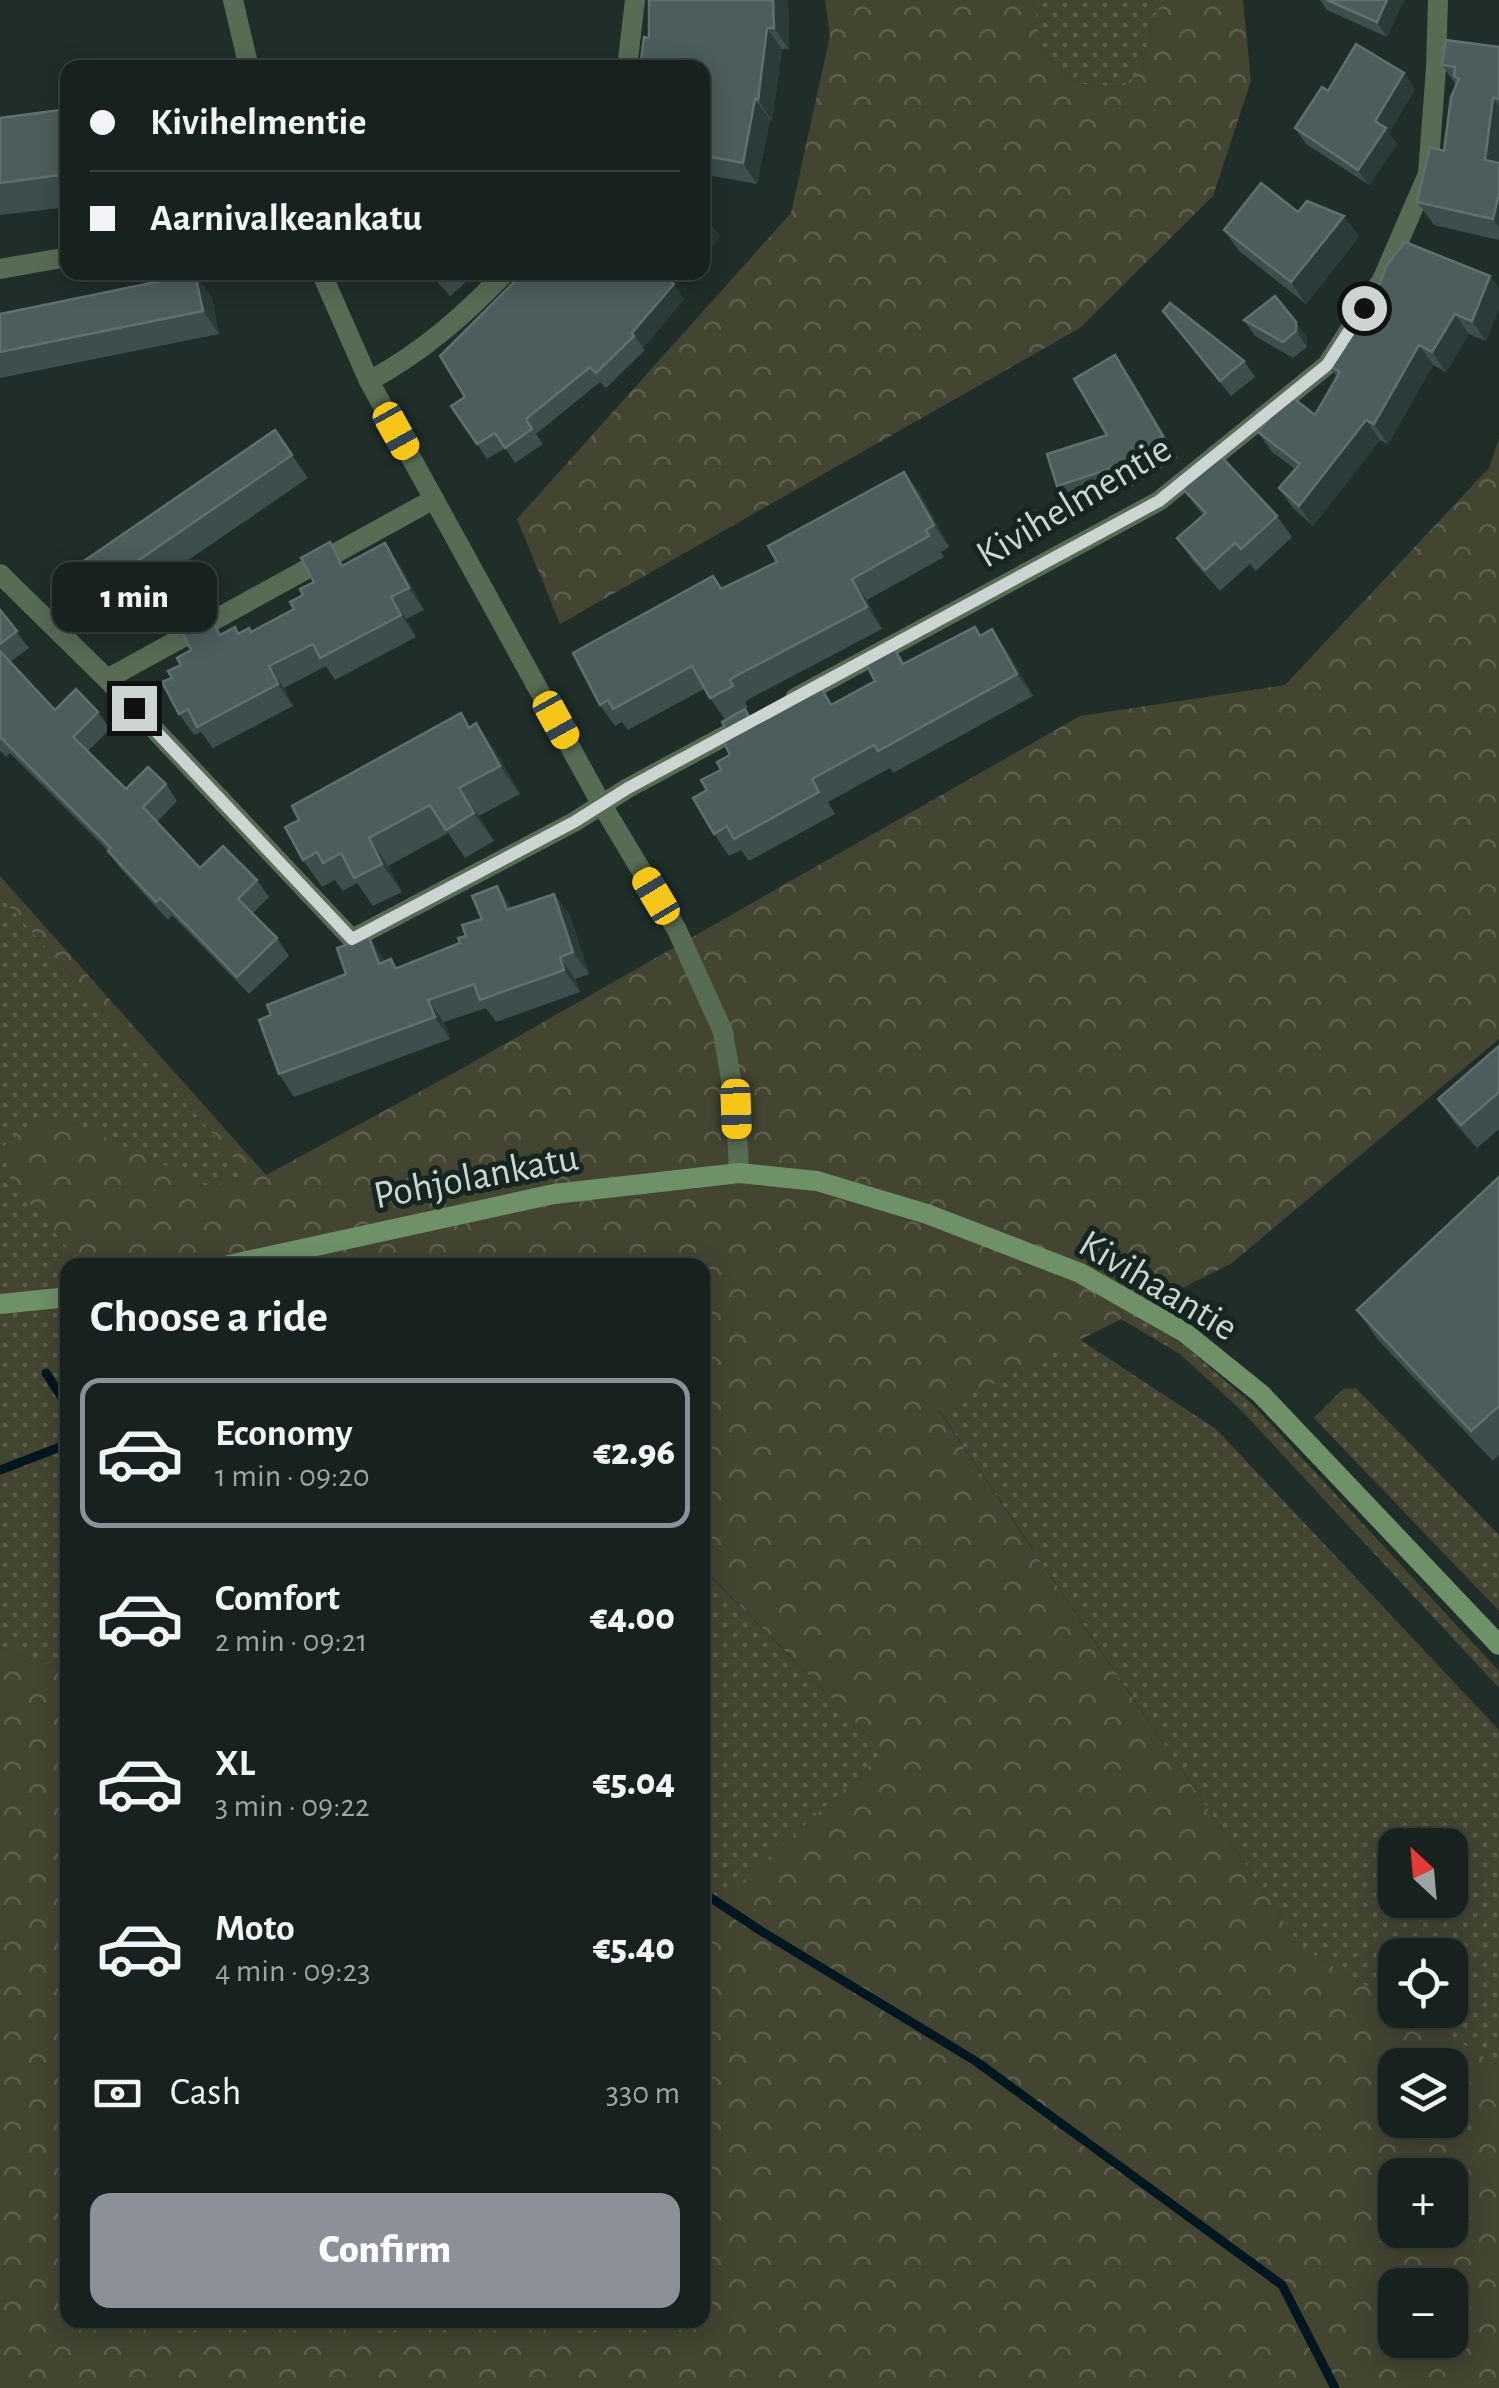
<!DOCTYPE html>
<html lang="en">
<head>
<meta charset="utf-8">
<style>
  :root { --surface:#17221f; --page:#242f2c; --text:#f1f3f6; --muted:#9ea4a4; --line:#363f3d; --accent:#8c9099 }
  body { margin:0; font-family:"Alegreya Sans",sans-serif; background:var(--page); color:var(--text); height:100vh; display:flex; flex-direction:column; font-size:38px; white-space:nowrap }
  * { box-sizing:border-box; margin:0 }
  p { font-size:32px; color:var(--muted) }
  .icon { flex:none; width:55px; height:55px; fill:none; stroke:currentColor; stroke-width:2; stroke-linecap:round; stroke-linejoin:round }
  .map { position:relative; flex:1; overflow:hidden }
  .details { position:absolute; left:60px; top:1258px; width:650px; height:1070px; display:flex; flex-direction:column; background:var(--surface); border-radius:20px; box-shadow:0 5px 25px #0003,0 0 0 2px var(--line) }
  .details>* { flex:none }
  .hud { position:absolute; left:60px; top:60px; width:650px; height:220px; border-radius:20px; box-shadow:0 5px 25px #0003,0 0 0 2px var(--line); display:grid; align-content:center; height:220px; padding:0 30px; background:var(--surface) }
  .needle { width:65px; rotate:334deg }
  .fabs { position:absolute; left:1378px; top:1828px; display:grid; gap:20px }
  .fabs a { display:grid; place-items:center; width:90px; height:90px; border-radius:20px; background:var(--surface); box-shadow:0 5px 25px #0003,0 0 0 2px var(--line); font-size:50px }
  .end { position:absolute; width:45px; height:45px; margin:-22px; border:12px solid #ccd5d1; background:#111; box-shadow:0 0 0 5px #111 }
  .from { border-radius:50% }
  .bubble { position:absolute; height:70px; border-radius:20px; background:var(--surface); box-shadow:0 5px 25px #0003,0 0 0 2px var(--line); font-size:32px; font-weight:800; line-height:70px; text-align:center }
  .car { position:absolute; width:30px; height:60px; margin:-30px -15px; border-radius:12px; box-shadow:0 0 8px 2px #0007; background:linear-gradient(#f5c518 24%,#345 0 40%,#f5c518 0 76%,#345 0 86%,#f5c518 0) }
  .hud b { display:flex; align-items:center; gap:35px; height:95px; font-size:38px }
  .hud b+b { border-top:2px solid var(--line) }
  .hud i { width:25px; height:25px; background:var(--text) }
  ul { padding:0; list-style:none }
  li { display:flex; align-items:center; gap:30px; height:150px; margin:0 20px 15px; padding:0 10px; border:5px solid transparent; border-radius:20px }
  li div { flex:1 }
  li b { display:block; font-size:38px }
  li em { font-style:normal; font-weight:800 }
  li.on { border-color:var(--accent) }
  li>.icon { width:90px; height:90px; stroke-width:1.5 }
  h2 { padding:0 30px; font-size:45px; line-height:120px }
  .pay { display:flex; align-items:center; gap:25px; height:110px; padding:0 30px; font-size:38px }
  .pay p { margin-inline-start:auto }
  .action { display:flex; gap:20px; margin-top:auto; padding:20px 30px }
  .action a { flex:1; height:115px; border-radius:20px; background:var(--accent); color:#fff; font-size:40px; font-weight:800; line-height:115px; text-align:center }
  .map>svg:first-child { display:block }
  .grass { fill:url(#grass-dots); fill-rule:evenodd }
  .forest { fill:url(#forest-crowns); fill-rule:evenodd }
  .lines { fill:none; stroke-linecap:round; stroke-linejoin:round }
  .stream { stroke:#011720; stroke-width:9 }
  .minor { stroke:#566c53; stroke-width:20 }
  .tertiary { stroke:#566c53; stroke-width:20 }
  .secondary { stroke:#6e9168; stroke-width:20 }
  .wall { fill:#3c4e4e }
  .shaded-wall { fill:#2a3b39 }
  .building { fill:#4b5d5c; stroke:#60706e; stroke-width:2.5 }
  .route { stroke:#ccd5d1; stroke-width:12 }
  .labels { text-anchor:middle; dominant-baseline:central; stroke-width:10; stroke-linejoin:round; paint-order:stroke }
  .street-label { font-size:40px; fill:#ccd5d1; stroke:#15251f }
</style>
</head>
<body>
<div class="map">
<svg width="1499" height="2388" viewBox="0 0 1499 2388">
  <defs>
    <pattern id="grass-dots" width="8" height="8" patternUnits="userSpaceOnUse" patternTransform="scale(2.5)"><rect width="8" height="8" fill="#434531"/><path d="M2 2h.1M6 6h.1" fill="none" stroke="#5d5f4e" stroke-width="1.8" stroke-linecap="round"/></pattern>
    <pattern id="forest-crowns" width="20" height="18" patternUnits="userSpaceOnUse" patternTransform="scale(2.5)"><rect width="20" height="18" fill="#434531"/><path d="M2 6a3 3 0 1 1 6 0M12 15a3 3 0 1 1 6 0" fill="none" stroke="#5d5f4e"/></pattern>
  </defs>
  <rect width="100%" height="100%" fill="#1f2e29"/>
  <g class="grass">
    <path d="M1033,0H1164L1155,14L1141,70L1122,87L1080,84L1059,70L1042,49Z"/>
    <path d="M0,896L248,1173L213,1189L70,1121L62,1240L82,1265H68L67,1671L0,1648Z"/>
    <path d="M928,1230L1149,1320L1189,1349L1252,1404L1499,1671V1688L1242,1411L1180,1354L1094,1303Z"/>
    <path d="M1079,1339L1216,1429L1499,1730V2066L1406,2010H1450V1955H1395V2004L1301,1947L939,1410ZM1395,1845H1450V1900H1395Z"/>
    <path d="M1356,1388L1499,1535V1611L1314,1418L1343,1389Z"/>
    <path d="M702,1568L885,1752L703,1990Z"/>
  </g>
  <g class="forest">
    <path d="M825,0H1033L1042,49L1059,70L1080,84L1122,87L1141,70L1155,14L1164,0H1243L1251,81L1213,196L1080,328L560,624L517,519L791,213L830,36Z"/>
    <path d="M1499,438V1039L1232,1263L939,1411L1301,1947L1395,2004V2010H1406L1499,2066V2388H0V1648L67,1671L68,2320H702L703,1917L885,1752L703,1568L702,1265H82L11,1181L2,1147L34,1123L70,1121L213,1188L247,1172L0,896V876L266,1175L454,1073L1080,716L1285,685L1489,468ZM1395,2065H1450V2120H1395ZM1395,2175H1450V2230H1395ZM1395,2285H1450V2340H1395Z"/>
  </g>
  <g class="lines">
    <g class="stream">
      <path d="M46,1373L68,1407"/>
      <path d="M0,1470L68,1444"/>
      <path d="M702,1892L761,1931L977,2062L1282,2285L1335,2388"/>
    </g>
    <g class="minor">
      <path d="M627,68L635,0"/>
      <path d="M0,269L68,257"/>
      <path d="M369,381C423,352 463,316 506,272"/>
      <path d="M0,574L107,679L352,939L574,822L628,788L743,726"/>
      <path d="M107,679L434,499"/>
      <path d="M795,698L1159,501L1327,365L1382,280L1428,174L1436,68L1438,0"/>
    </g>
    <g class="tertiary">
      <path d="M233,0L249,68"/>
      <path d="M321,272L369,381L602,805L677,930L723,1032L736,1109L739,1173"/>
    </g>
    <g class="secondary">
      <path d="M229,1265L554,1194L739,1173L817,1181L927,1214L1080,1273L1184,1332L1261,1394L1499,1645"/>
      <path d="M0,1304L68,1297"/>
    </g>
  </g>
  <g class="wall">
    <path d="M788,0L789,49H782L772,121L770,120L757,184L702,174V68L649,38Z"/>
    <path d="M1320,0H1404L1387,37L1327,10Z"/>
    <path d="M1499,47V240L1434,225L1417,202L1444,151L1456,85L1442,65Z"/>
    <path d="M1404,73L1415,89L1389,133L1397,144L1369,185L1306,144L1295,128L1328,91Z"/>
    <path d="M68,109V207L0,215V118Z"/>
    <path d="M1344,216L1359,237L1306,304L1239,251L1224,230Z"/>
    <path d="M428,272H472L474,275L450,296Z"/>
    <path d="M678,272L671,282L684,299L643,348L645,350L606,388L600,382L536,434L543,444L515,463L505,448L487,459L451,406Z"/>
    <path d="M1490,276L1499,289V308L1486,341L1469,334L1446,372L1433,365L1388,444L1380,440L1313,526L1293,508L1279,488L1295,469L1272,452L1258,432L1315,415L1337,377L1328,365L1364,324Z"/>
    <path d="M1275,296L1307,337V347L1293,358L1255,336L1244,320Z"/>
    <path d="M212,297L219,334L0,378V314Z"/>
    <path d="M1163,311L1244,361L1255,377L1231,396Z"/>
    <path d="M1115,355L1130,377L1178,458L1124,491L1072,507L1057,486L1107,435Z"/>
    <path d="M275,430L308,478L92,626L59,578Z"/>
    <path d="M904,472L920,493L949,547L941,552L944,557L867,600L882,629L749,699L745,702L748,707L725,720L704,689L628,730L622,722L615,726L600,705L722,589L777,562Z"/>
    <path d="M1181,487L1277,516L1292,537L1256,571L1250,564L1220,591L1192,560L1177,538L1203,515Z"/>
    <path d="M345,565H400L424,610L406,619L416,637L335,680L326,666L284,688L293,706L213,748L201,732L194,735L179,714L172,678L181,665L223,633L251,632L294,609L303,595Z"/>
    <path d="M0,610L29,648L10,662L55,710L98,712L110,729L88,751L126,789L166,784L177,801L157,822L200,868L257,880L269,897L252,914L277,938L289,956L249,994L172,915L168,920L120,868L108,851L10,753L6,757L0,751Z"/>
    <path d="M981,636L1008,652L1033,696L893,773L890,768L828,802L835,814L749,861L741,850L729,856L714,834L707,790L730,755L727,731L745,709L752,720L833,704L905,663Z"/>
    <path d="M470,727L496,751L520,794L479,816L494,841L465,858L448,833L388,866L402,892L373,906L357,883L343,891L335,880L322,887L303,860Z"/>
    <path d="M497,886L512,908L554,894L570,916L589,974L575,979L580,992L496,1022L486,1008L444,1022L450,1039L294,1097L279,1074L271,1015L346,974L369,937L385,962L391,959L398,968L460,943L482,919Z"/>
    <path d="M1499,1046V1129L1477,1148L1454,1122L1438,1099Z"/>
    <path d="M1499,1177V1455L1493,1461L1378,1340L1357,1310Z"/>
  </g>
  <g class="shaded-wall">
    <path d="M773,0H788L789,49L774,28Z"/>
    <path d="M1387,0H1404L1387,37L1377,22Z"/>
    <path d="M767,28L782,49L772,121L758,100Z"/>
    <path d="M1404,73L1415,89L1389,133L1397,144L1369,185L1358,170L1375,121Z"/>
    <path d="M1493,98L1499,107V180L1485,160Z"/>
    <path d="M755,99L770,120L757,184L743,163Z"/>
    <path d="M1499,193V228L1493,219Z"/>
    <path d="M1344,216L1359,237L1306,304L1291,282Z"/>
    <path d="M709,222L720,236L707,256L702,249V232Z"/>
    <path d="M659,272H678L668,286Z"/>
    <path d="M195,274L212,297L219,334L203,311Z"/>
    <path d="M1490,276L1499,289V308L1486,341L1472,321Z"/>
    <path d="M674,284L684,299L643,348L632,333Z"/>
    <path d="M1455,314L1469,334L1446,372L1432,352Z"/>
    <path d="M1296,322L1307,337V347L1296,331Z"/>
    <path d="M1419,345L1433,365L1388,444L1374,424Z"/>
    <path d="M1115,355L1130,377L1178,458L1163,436Z"/>
    <path d="M1366,420L1380,440L1313,526L1299,506Z"/>
    <path d="M904,472L920,493L949,547L934,525Z"/>
    <path d="M385,543L400,565L424,610L409,588Z"/>
    <path d="M852,579L867,600L882,629L867,607Z"/>
    <path d="M391,597L406,619L416,637L401,615Z"/>
    <path d="M992,629L1008,652L1033,696L1017,674Z"/>
    <path d="M269,666L284,688L293,706L278,684Z"/>
    <path d="M476,723L496,751L520,794L500,766Z"/>
    <path d="M459,788L479,816L494,841L474,813Z"/>
    <path d="M369,838L388,866L402,892L382,864Z"/>
    <path d="M497,886L512,908L507,910Z"/>
    <path d="M554,894L570,916L589,974L573,952Z"/>
    <path d="M369,937L384,959L394,986L379,964Z"/>
    <path d="M560,957L575,979L580,992L564,970Z"/>
    <path d="M428,1000L444,1022L450,1039L435,1017Z"/>
  </g>
  <g class="building">
    <path d="M649,0H773L774,28H767L758,100L755,99L743,163L702,155V68H640L644,37L649,38Z"/>
    <path d="M1327,0H1387L1377,22Z"/>
    <path d="M1446,40L1499,47V99L1493,98L1485,160L1499,163V193L1493,219L1417,202L1430,147L1444,151L1451,97L1459,79L1454,76L1455,67L1442,65Z"/>
    <path d="M1356,44L1404,73L1375,121L1386,128L1358,170L1295,128L1322,87L1328,91Z"/>
    <path d="M68,109V174L0,183V118Z"/>
    <path d="M1261,183L1298,212L1307,201L1344,216L1291,282L1224,230Z"/>
    <path d="M702,217L709,222L702,232Z"/>
    <path d="M1405,242L1490,276L1472,321L1455,314L1432,352L1419,345L1374,424L1366,420L1299,506L1279,488L1300,464L1258,432L1288,394L1315,415L1340,372L1328,365V355L1350,317L1364,324L1387,265Z"/>
    <path d="M432,272H445L438,279Z"/>
    <path d="M524,272H660L674,284L632,333L634,336L596,373L590,367L526,419L532,429L505,448L495,433L477,444L451,406L465,397L440,356Z"/>
    <path d="M195,274L203,311L0,352V314Z"/>
    <path d="M1275,296L1296,322V331L1283,342L1244,320Z"/>
    <path d="M1170,303L1244,361L1220,381L1163,311Z"/>
    <path d="M1115,355L1163,436L1109,469L1057,486L1047,454L1107,435L1074,379Z"/>
    <path d="M275,430L292,455L76,603L59,578Z"/>
    <path d="M1217,452L1277,516L1241,549L1235,543L1205,570L1177,538L1206,513L1181,487Z"/>
    <path d="M904,472L934,525L926,530L929,536L852,579L867,607L734,677L730,680L733,686L710,698L692,666L613,709L608,700L600,705L573,653L713,576L721,589L777,562L768,546Z"/>
    <path d="M330,542L342,566L385,543L409,588L391,597L401,615L320,658L313,644L269,666L278,684L197,727L188,709L179,714L162,682L172,678L168,671L181,665L177,658L191,650L179,626L207,611L220,635L235,627L238,634L249,628L251,632L294,609L290,602L303,595L300,589L314,582L301,558Z"/>
    <path d="M0,610L17,631L0,644Z"/>
    <path d="M975,627L980,636L992,629L1017,674L878,751L874,745L812,779L819,792L734,839L727,826L714,834L693,798L707,790L701,780L721,770L717,762L730,755L720,734L727,731L722,722L745,709L751,721L819,684L831,705L875,681L864,660L892,644L903,664Z"/>
    <path d="M0,651L55,710L76,689L98,712L73,737L126,789L148,767L166,784L143,807L200,868L223,846L257,880L238,899L277,938L237,977L160,898L156,902L108,851L111,848L0,737Z"/>
    <path d="M461,713L469,728L476,723L500,766L459,788L474,813L446,830L430,805L369,838L382,864L354,878L341,853L323,863L317,852L303,860L285,827L299,820L292,806Z"/>
    <path d="M497,886L507,910L554,894L573,952L560,957L564,970L480,1000L474,984L428,1000L435,1017L279,1074L259,1020L271,1015L267,1005L346,974L337,948L369,937L379,964L391,959L395,969L460,943L458,938L466,936L462,925L482,919L472,896Z"/>
    <path d="M1499,1046V1092L1461,1125L1438,1099Z"/>
    <path d="M1499,1177V1406L1471,1431L1357,1310Z"/>
  </g>
  <g class="lines">
    <path class="route" d="M134,708L352,939L574,822L628,788L1159,501L1327,365L1364,308"/>
  </g>
  <g class="labels">
    <g class="street-label">
      <text transform="translate(1074 502) rotate(-31)">Kivihelmentie</text>
      <text transform="translate(476 1177) rotate(-11)">Pohjolankatu</text>
      <text transform="translate(1158 1286) rotate(31)">Kivihaantie</text>
    </g>
  </g>
</svg>
<div class="fabs">
<a><svg class="needle" viewBox="-14 -14 28 28"><path d="M0-13l5 13h-10z" fill="#e53935"/><path d="M0 13l5-13h-10z" fill="#9ea4a4"/></svg></a>
<a><svg class="icon" aria-label="locate" viewBox="0 0 24 24"><circle cx="12" cy="12" r="6"/><path d="M12 2v4M12 18v4M2 12h4M18 12h4"/></svg></a>
<a><svg class="icon" aria-label="layers" viewBox="0 0 24 24"><path d="M12 4l9 5-9 5-9-5zM3 14l9 5 9-5"/></svg></a>
<a>+</a>
<a>−</a>
</div>
<i class="end from" style="left:1364px;top:308px"></i>
<i class="end" style="left:134px;top:708px"></i>
<div class="bubble" style="left:52px;top:562px;width:165px">1 min</div>
<i class="car" style="left:396px;top:431px;rotate:151deg"></i>
<i class="car" style="left:556px;top:720px;rotate:151deg"></i>
<i class="car" style="left:656px;top:896px;rotate:329deg"></i>
<i class="car" style="left:736px;top:1109px;rotate:178deg"></i>
<div class="hud">
<b><i class="from"></i>Kivihelmentie</b>
<b><i></i>Aarnivalkeankatu</b>
</div>
<section class="details">
<h2>Choose a ride</h2>
<ul>
<li class="on"><svg class="icon" aria-label="car" viewBox="0 0 24 24"><path d="M5 17H2v-5l4-1 3-4h7l3 4 3 1v5h-3M9 17h6M6 11h13"/><circle cx="7" cy="17" r="2"/><circle cx="17" cy="17" r="2"/></svg><div><b>Economy</b><p>1 min · 09:20</p></div><em>€2.96</em></li>
<li><svg class="icon" aria-label="car" viewBox="0 0 24 24"><path d="M5 17H2v-5l4-1 3-4h7l3 4 3 1v5h-3M9 17h6M6 11h13"/><circle cx="7" cy="17" r="2"/><circle cx="17" cy="17" r="2"/></svg><div><b>Comfort</b><p>2 min · 09:21</p></div><em>€4.00</em></li>
<li><svg class="icon" aria-label="car" viewBox="0 0 24 24"><path d="M5 17H2v-5l4-1 3-4h7l3 4 3 1v5h-3M9 17h6M6 11h13"/><circle cx="7" cy="17" r="2"/><circle cx="17" cy="17" r="2"/></svg><div><b>XL</b><p>3 min · 09:22</p></div><em>€5.04</em></li>
<li><svg class="icon" aria-label="car" viewBox="0 0 24 24"><path d="M5 17H2v-5l4-1 3-4h7l3 4 3 1v5h-3M9 17h6M6 11h13"/><circle cx="7" cy="17" r="2"/><circle cx="17" cy="17" r="2"/></svg><div><b>Moto</b><p>4 min · 09:23</p></div><em>€5.40</em></li>
</ul>
<div class="pay"><svg class="icon" aria-label="cash" viewBox="0 0 24 24"><path d="M3 7h18v10H3z"/><circle cx="12" cy="12" r="2"/></svg>Cash<p>330 m</p></div>
<div class="action"><a>Confirm</a></div>
</section>
</div>
</body>
</html>
